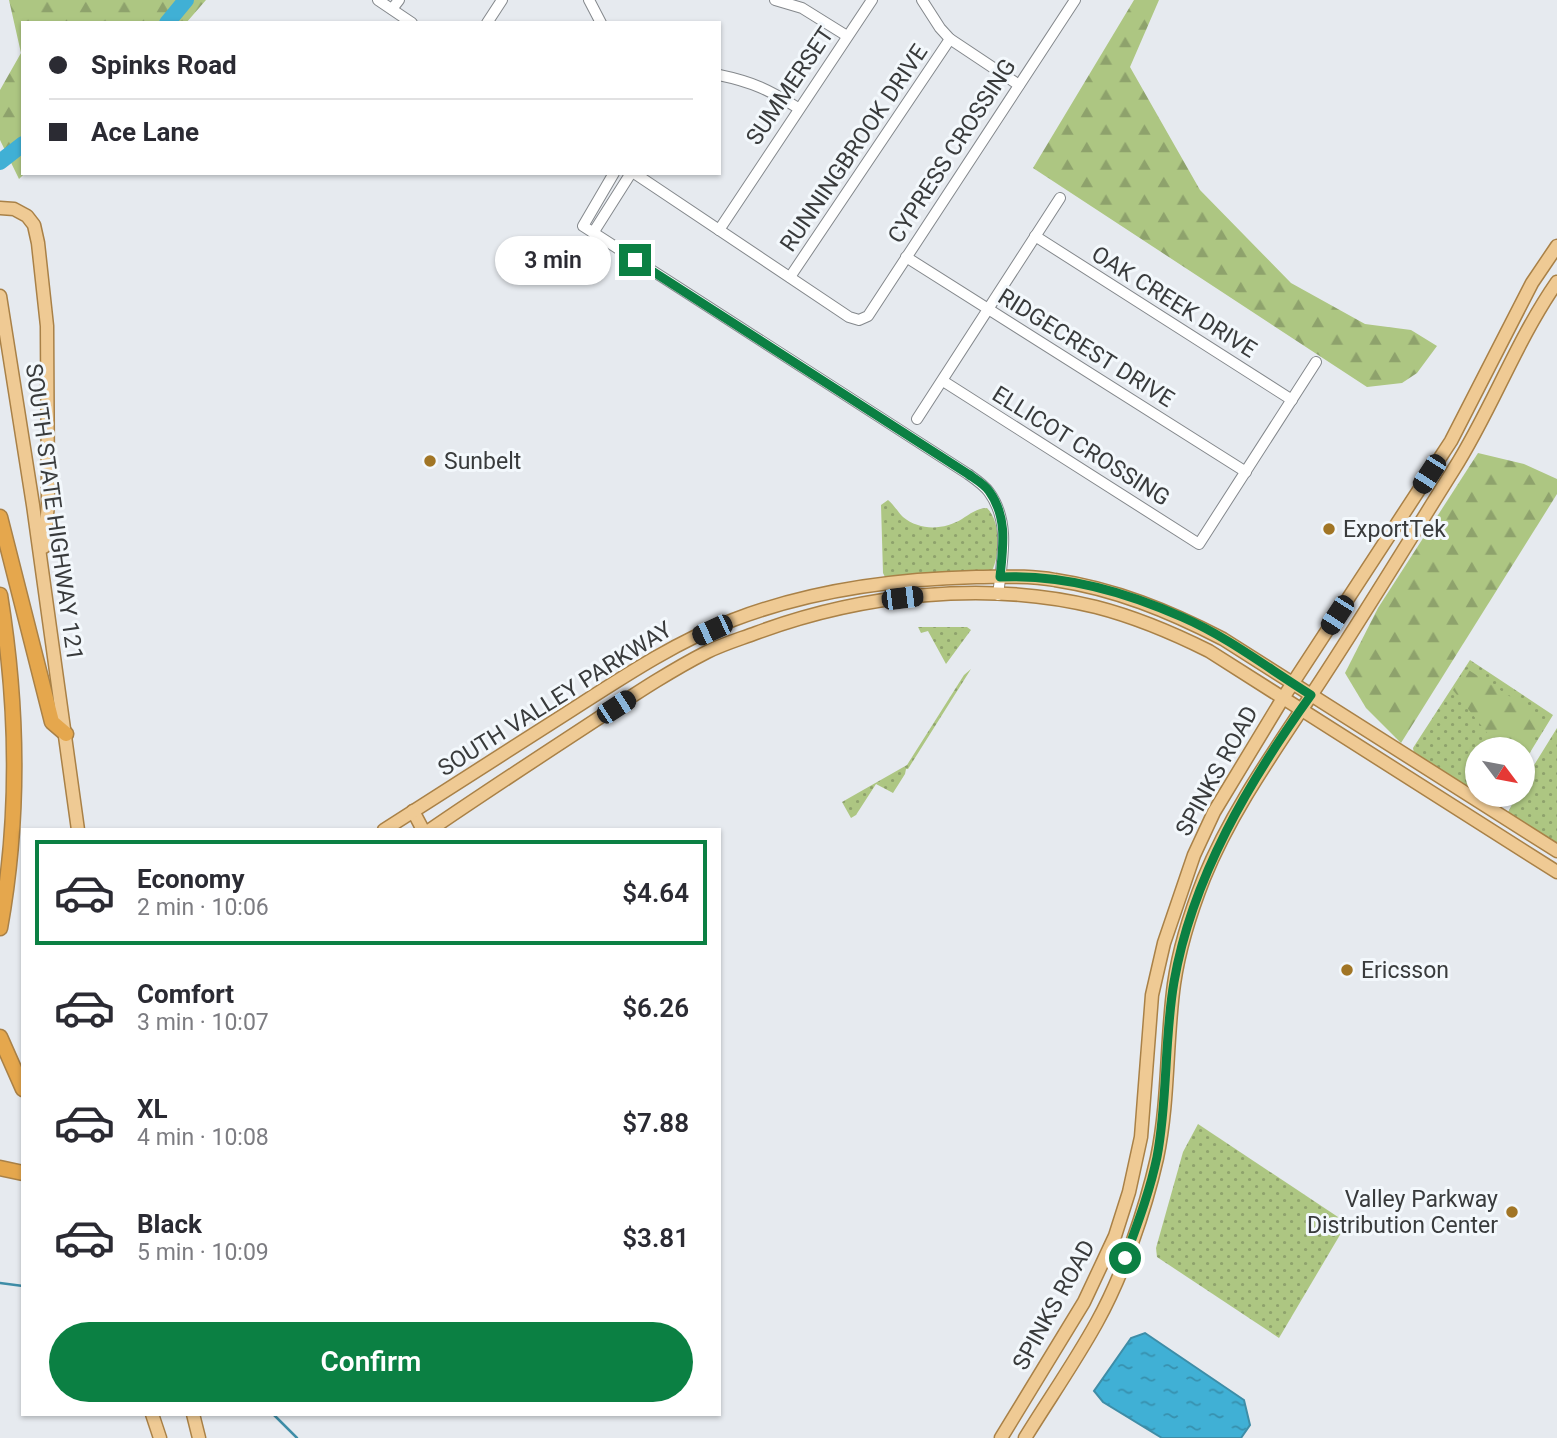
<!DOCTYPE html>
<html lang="en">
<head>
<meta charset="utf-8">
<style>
  :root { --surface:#fff; --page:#f2f2f3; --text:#2b2b33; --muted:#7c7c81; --line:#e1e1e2; --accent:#0b8043 }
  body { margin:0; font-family:Roboto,sans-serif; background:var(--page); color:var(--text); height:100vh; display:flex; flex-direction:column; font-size:26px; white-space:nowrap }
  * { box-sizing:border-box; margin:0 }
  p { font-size:23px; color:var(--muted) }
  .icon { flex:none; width:38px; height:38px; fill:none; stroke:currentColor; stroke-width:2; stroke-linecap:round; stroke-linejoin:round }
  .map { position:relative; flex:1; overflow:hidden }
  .side { position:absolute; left:21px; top:828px; width:700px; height:588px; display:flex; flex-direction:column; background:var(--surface); border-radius:0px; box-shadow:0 2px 5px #0004 }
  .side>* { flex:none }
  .top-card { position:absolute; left:21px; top:21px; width:700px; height:154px; border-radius:0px; box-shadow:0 2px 5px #0004; display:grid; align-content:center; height:154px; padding:0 28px; background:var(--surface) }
  .needle { width:46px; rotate:122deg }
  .tools { position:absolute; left:1465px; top:737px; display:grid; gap:14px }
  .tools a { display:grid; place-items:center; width:70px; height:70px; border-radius:50%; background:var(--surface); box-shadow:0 2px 5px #0004; font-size:35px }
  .end { position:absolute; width:32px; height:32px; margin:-16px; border:9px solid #0b8043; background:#fff; box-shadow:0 0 0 4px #fff }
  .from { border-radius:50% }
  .bubble { position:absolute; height:49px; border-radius:24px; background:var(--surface); box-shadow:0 2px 5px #0004; font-size:23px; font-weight:600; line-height:49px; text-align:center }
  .car { position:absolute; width:21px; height:42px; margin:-21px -10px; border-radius:9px; box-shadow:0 0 5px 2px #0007; background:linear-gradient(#222 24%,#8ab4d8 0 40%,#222 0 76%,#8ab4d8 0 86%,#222 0) }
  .top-card b { display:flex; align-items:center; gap:24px; height:66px; font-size:26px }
  .top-card b+b { border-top:2px solid var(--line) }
  .top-card i { width:18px; height:18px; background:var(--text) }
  ul { padding:12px 0 0; list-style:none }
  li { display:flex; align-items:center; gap:21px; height:105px; margin:0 14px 10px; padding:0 14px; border:4px solid transparent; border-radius:0px }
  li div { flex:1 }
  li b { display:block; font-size:26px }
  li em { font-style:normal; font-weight:600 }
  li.current { border-color:var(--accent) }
  li>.icon { width:63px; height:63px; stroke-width:1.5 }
  .button { display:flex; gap:14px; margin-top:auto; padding:14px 28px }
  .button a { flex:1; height:80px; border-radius:42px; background:var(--accent); color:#fff; font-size:28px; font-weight:600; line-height:80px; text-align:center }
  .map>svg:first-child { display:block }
  .grass { fill:url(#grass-dots) }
  .forest { fill:url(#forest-firs) }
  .water { fill:url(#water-ripples); stroke:#3e8da7; stroke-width:2 }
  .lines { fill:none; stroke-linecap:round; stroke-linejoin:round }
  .stream { stroke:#3e8da7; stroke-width:2.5 }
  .river { stroke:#40b0d5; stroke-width:16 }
  .minor-casing { stroke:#84888c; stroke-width:12 }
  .major-casing { stroke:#a98147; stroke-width:15 }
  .highway-casing { stroke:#a98147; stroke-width:17 }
  .minor { stroke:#fff; stroke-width:10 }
  .major { stroke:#efca94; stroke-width:12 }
  .highway { stroke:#e5a74d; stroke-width:14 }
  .route { stroke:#0b8043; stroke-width:9 }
  .poi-dot { fill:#a17525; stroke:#f3f8fc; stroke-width:2.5 }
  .labels { text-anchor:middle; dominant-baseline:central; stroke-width:6; stroke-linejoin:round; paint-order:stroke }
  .street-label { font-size:23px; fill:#393b3c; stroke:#f3f8fc }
  .poi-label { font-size:23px; fill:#393b3c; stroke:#f3f8fc; text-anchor:start }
</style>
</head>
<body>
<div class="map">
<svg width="1557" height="1438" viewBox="0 0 1557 1438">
  <defs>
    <pattern id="grass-dots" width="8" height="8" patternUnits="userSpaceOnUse" patternTransform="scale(1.75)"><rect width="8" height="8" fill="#adc682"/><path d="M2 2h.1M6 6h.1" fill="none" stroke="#8ea26c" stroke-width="1.8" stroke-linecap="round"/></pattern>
    <pattern id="forest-firs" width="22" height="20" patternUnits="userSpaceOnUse" patternTransform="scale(1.75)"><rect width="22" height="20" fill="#adc682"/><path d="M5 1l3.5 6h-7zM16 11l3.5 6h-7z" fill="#8ea26c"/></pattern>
    <pattern id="water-ripples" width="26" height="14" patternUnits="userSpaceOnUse" patternTransform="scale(1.75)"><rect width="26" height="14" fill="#40b0d5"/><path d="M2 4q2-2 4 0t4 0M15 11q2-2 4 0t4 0" fill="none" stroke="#3790ae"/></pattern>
  </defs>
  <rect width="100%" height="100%" fill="#e6eaef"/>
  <g class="grass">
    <path d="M888,500C894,505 898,512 903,517C920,531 944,530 962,519C970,514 977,508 987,508C1001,522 1000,554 992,571L885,577L883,573L881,505Z"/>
    <path d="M918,627H967L971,630L946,664L928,631L921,633Z"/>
    <path d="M1470,660L1553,715L1523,764L1522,749H1477V794L1503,795L1495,808L1414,754L1413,748Z"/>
    <path d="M971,669L908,769H906L905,774L893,793L876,784L856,815L851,818L842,802L907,765L964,675Z"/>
    <path d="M1557,728V845L1507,814L1517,795L1522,794L1523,783Z"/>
    <path d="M1198,1124L1347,1223L1279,1338L1157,1257L1156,1248L1183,1152Z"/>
  </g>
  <g class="forest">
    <path d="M9,0H206L186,23H23V173H25L19,179L0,140V90L21,53Z"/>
    <path d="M1134,0H1159L1130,67L1200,190L1291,283L1365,324L1411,330L1437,346L1417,373L1402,383L1367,387L1033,168Z"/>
    <path d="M1478,453L1524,464L1557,479V494L1401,743L1366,708L1345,673L1378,608Z"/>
    <path d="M1467,669L1542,717L1529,756L1523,764L1522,749H1507L1509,744L1488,734L1453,690Z"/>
  </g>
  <path class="water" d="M1145,1333L1244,1400L1250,1425L1241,1438H1162L1103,1402L1094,1391L1131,1338Z"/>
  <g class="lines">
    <g class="stream">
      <path d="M0,1283L23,1286"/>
      <path d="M273,1414L297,1438"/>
    </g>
    <g class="river">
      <path d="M167,23L186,0"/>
      <path d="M0,162L23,144"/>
    </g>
    <g class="minor-casing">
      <g id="minor">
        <path d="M378,0L412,23"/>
        <path d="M589,0L601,23"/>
        <path d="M775,0L802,8L847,36"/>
        <path d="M922,0L940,28L950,39L1019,85"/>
        <path d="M392,9L399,0"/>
        <path d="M487,23L502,0"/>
        <path d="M719,75C753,82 769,90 798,108"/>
        <path d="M614,173L583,226L968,474C975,479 984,485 989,492C1011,522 1002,560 998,595"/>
        <path d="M634,173L849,317L859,320L868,316L1075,0"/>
        <path d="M719,230L872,0"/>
        <path d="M593,233L631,173"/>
        <path d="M1035,236L1292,400"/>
        <path d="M906,257L1246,472"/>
        <path d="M790,277L950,39"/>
        <path d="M943,381L1199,544L1316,362"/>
        <path d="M917,419L1060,198"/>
      </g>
    </g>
    <g class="major-casing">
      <g id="major">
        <path d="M0,208L14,209L27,216L34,225L38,243L47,326L48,504L44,547"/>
        <path d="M0,296L33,505L78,830"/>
        <path d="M413,811L423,830"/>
        <path d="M384,830C445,791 506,752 567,713C620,679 673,643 733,620C811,590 892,579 976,577C1002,577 1028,575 1055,580C1115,589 1169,611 1223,639L1557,851"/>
        <path d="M430,830C481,795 533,761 585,727C625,701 664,674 707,652C723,644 740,639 756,633C861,594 986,580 1096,607C1135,617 1173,633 1209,651L1557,872"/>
        <path d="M152,1414L160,1438"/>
        <path d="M193,1414L199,1438"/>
        <path d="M1001,1438L1084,1302L1115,1236L1129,1192L1141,1137L1152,995L1164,943L1194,855L1214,812L1283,698L1451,441L1532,283L1557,246"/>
        <path d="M1025,1438C1049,1399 1075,1362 1097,1322C1123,1275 1145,1211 1157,1158C1169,1101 1166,1042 1174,984C1179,949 1191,911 1204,878C1231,812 1273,753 1312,694C1361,620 1407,544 1454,469C1492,409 1516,341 1557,282"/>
      </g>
    </g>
    <g class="highway-casing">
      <g id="highway">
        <path d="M0,517L52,722L66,734"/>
        <path d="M0,595C18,706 20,817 0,928"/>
        <path d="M0,1037L23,1089"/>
        <path d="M0,1168L23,1173"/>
      </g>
    </g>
    <use href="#minor" class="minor"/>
    <use href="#major" class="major"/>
    <use href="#highway" class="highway"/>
  </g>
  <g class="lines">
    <path class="route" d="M635,260L968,474C975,479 984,484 989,491C1008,517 1003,547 1000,577C1062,574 1126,592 1182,617C1228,637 1269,669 1311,695C1250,780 1192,877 1174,982C1164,1039 1168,1099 1157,1157C1150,1191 1137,1225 1125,1258"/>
  </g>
  <g class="poi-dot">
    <circle cx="430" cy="461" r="7"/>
    <circle cx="1329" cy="529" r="7"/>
    <circle cx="1347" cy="970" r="7"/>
    <circle cx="1512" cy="1212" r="7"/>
  </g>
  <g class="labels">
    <g class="street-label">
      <text transform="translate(790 86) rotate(-56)">SUMMERSET</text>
      <text transform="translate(854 148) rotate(-56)">RUNNINGBROOK DRIVE</text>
      <text transform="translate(952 151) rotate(-57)">CYPRESS CROSSING</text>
      <text transform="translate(1174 302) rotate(32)">OAK CREEK DRIVE</text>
      <text transform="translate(1086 348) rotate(32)">RIDGECREST DRIVE</text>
      <text transform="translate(1081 446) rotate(32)">ELLICOT CROSSING</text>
      <text transform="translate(54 512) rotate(82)">SOUTH STATE HIGHWAY 121</text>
      <text transform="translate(555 699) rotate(-32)">SOUTH VALLEY PARKWAY</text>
      <text transform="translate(1217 771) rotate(-61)">SPINKS ROAD</text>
      <text transform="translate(1054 1305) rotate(-61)">SPINKS ROAD</text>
    </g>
    <g class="poi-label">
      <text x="444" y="461">Sunbelt</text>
      <text x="1343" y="529">ExportTek</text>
      <text x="1361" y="970">Ericsson</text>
      <text x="1498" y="1199" text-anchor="end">Valley Parkway<tspan x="1498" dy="26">Distribution Center</tspan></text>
    </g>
  </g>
</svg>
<div class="tools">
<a><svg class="needle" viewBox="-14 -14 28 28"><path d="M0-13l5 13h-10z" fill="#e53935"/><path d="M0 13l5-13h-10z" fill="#7c7c81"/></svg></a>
</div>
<i class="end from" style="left:1125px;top:1258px"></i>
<i class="end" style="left:635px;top:260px"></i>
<div class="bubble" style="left:495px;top:236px;width:116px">3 min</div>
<i class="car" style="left:1429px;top:474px;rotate:213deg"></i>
<i class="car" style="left:902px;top:598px;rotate:83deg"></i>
<i class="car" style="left:1337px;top:615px;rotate:213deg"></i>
<i class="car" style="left:712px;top:630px;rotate:245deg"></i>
<i class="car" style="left:616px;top:707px;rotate:57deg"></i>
<div class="top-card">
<b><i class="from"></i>Spinks Road</b>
<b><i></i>Ace Lane</b>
</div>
<section class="side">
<ul>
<li class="current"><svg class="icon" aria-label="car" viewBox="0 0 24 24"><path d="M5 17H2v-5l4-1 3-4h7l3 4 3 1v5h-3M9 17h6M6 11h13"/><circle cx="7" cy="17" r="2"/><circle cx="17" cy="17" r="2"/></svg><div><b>Economy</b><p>2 min · 10:06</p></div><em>$4.64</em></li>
<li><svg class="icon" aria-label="car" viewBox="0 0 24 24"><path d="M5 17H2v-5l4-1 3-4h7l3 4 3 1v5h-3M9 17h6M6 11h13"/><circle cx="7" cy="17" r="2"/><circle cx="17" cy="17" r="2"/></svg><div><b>Comfort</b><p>3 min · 10:07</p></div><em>$6.26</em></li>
<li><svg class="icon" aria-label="car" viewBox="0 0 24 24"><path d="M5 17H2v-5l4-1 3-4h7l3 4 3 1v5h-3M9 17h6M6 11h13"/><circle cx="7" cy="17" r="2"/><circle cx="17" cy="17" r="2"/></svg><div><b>XL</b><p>4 min · 10:08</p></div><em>$7.88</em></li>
<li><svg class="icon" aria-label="car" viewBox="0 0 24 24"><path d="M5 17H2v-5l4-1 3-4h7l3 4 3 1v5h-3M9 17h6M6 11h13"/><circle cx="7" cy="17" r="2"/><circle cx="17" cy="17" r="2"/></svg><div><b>Black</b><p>5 min · 10:09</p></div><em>$3.81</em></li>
</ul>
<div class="button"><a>Confirm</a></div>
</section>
</div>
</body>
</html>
